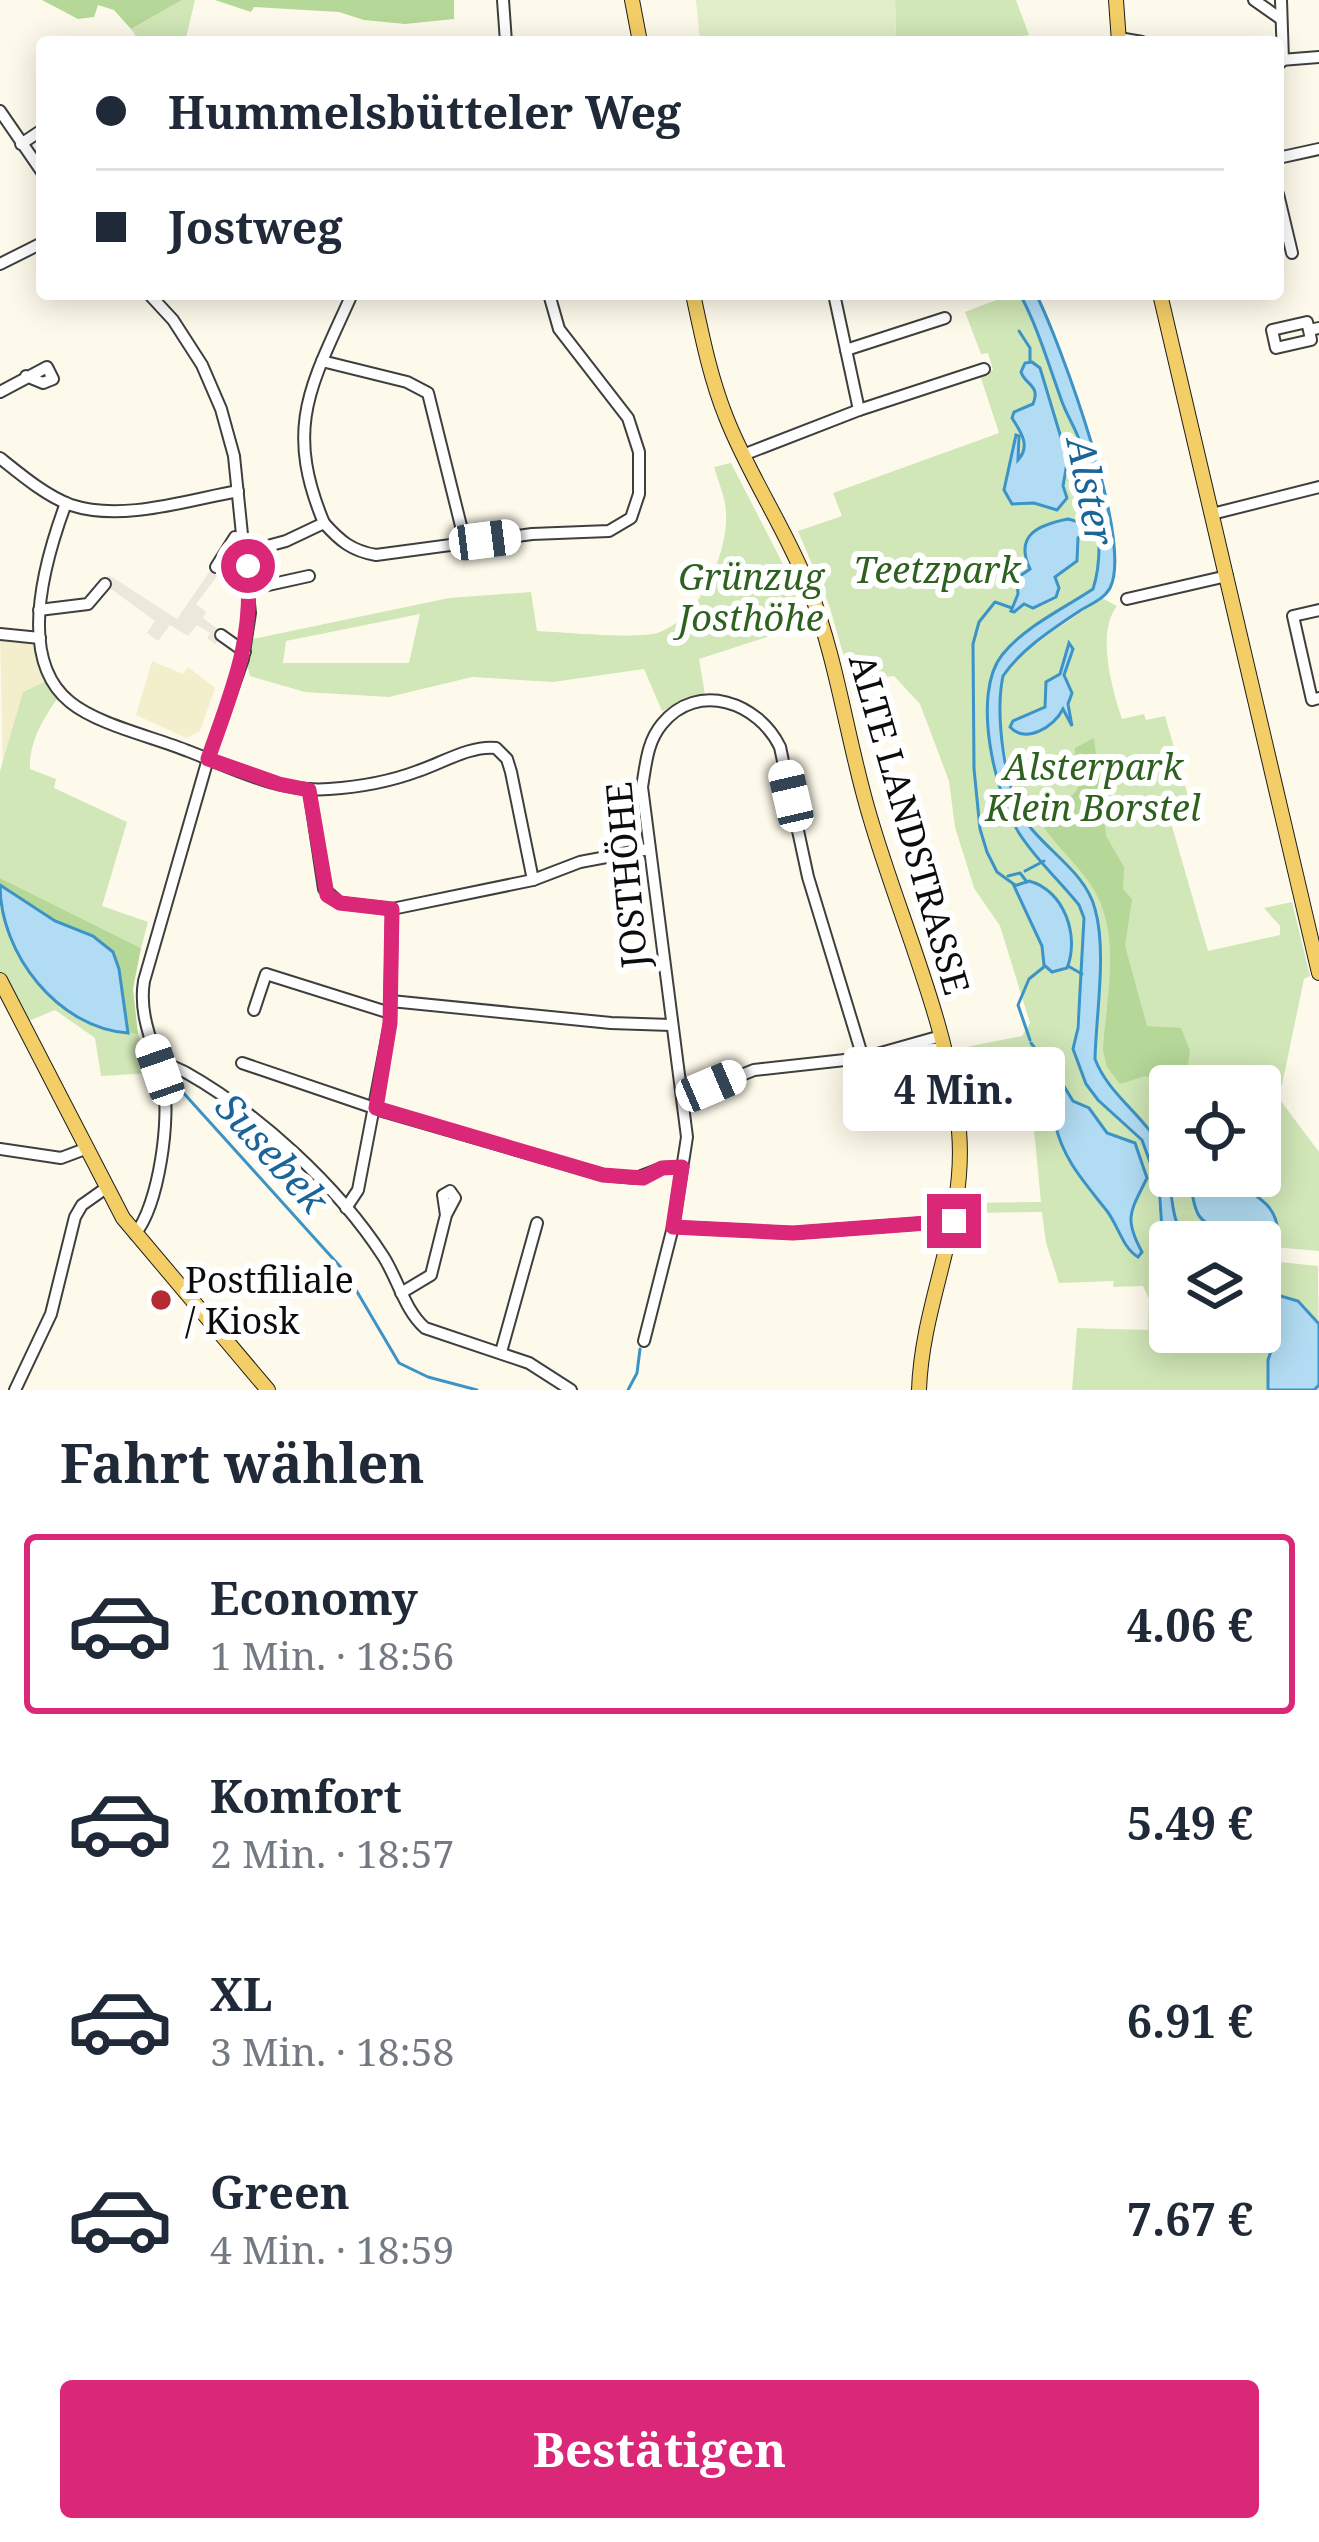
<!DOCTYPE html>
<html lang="de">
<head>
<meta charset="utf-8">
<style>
  :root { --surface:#fff; --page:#f6f6f7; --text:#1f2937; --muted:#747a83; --line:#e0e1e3; --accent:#db2777 }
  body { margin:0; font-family:"Noto Serif",serif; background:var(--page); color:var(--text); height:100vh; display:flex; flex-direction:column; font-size:45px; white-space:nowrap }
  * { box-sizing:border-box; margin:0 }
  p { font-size:39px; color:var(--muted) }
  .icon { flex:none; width:66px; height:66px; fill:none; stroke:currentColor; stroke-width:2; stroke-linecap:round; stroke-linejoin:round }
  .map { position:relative; height:1390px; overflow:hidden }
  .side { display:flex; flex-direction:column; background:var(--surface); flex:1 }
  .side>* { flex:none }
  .banner { position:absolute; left:36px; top:36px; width:1248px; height:264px; border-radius:12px; box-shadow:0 6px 30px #0003; display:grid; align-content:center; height:264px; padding:0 60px; background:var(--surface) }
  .fabs { position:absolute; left:1149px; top:1065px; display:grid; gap:24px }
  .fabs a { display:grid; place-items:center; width:132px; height:132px; border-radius:12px; background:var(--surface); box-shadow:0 6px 30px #0003; font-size:60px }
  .end { position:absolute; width:54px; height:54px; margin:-27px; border:15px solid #db2777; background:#fff; box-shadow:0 0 0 6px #fff }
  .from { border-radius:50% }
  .bubble { position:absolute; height:84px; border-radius:12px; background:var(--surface); box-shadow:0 6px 30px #0003; font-size:39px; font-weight:700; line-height:84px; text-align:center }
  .car { position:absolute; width:36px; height:72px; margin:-36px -18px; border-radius:15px; box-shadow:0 0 9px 3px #0007; background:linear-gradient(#fff 24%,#345 0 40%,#fff 0 76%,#345 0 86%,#fff 0) }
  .banner b { display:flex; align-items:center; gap:42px; height:114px; font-size:45px }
  .banner b+b { border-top:3px solid var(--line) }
  .banner i { width:30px; height:30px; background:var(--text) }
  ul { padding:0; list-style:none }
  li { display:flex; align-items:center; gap:36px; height:180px; margin:0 24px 18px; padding:0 36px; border:6px solid transparent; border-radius:12px }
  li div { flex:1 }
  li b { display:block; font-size:45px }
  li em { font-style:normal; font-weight:700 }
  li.current { border-color:var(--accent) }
  li>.icon { width:108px; height:108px; stroke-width:1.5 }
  h2 { padding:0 60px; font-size:54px; line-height:144px }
  .action { display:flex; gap:24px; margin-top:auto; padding:24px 60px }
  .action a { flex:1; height:138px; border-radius:12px; background:var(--accent); color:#fff; font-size:48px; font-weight:700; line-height:138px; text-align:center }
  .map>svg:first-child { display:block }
  .farmland { fill:#f3efcd }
  .green { fill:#d1e7b7; fill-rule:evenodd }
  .forest { fill:#b5d797 }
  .pitch { fill:#e2eec8 }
  .plaza { fill:#ede8dc }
  .water { fill:#b2dcf3; stroke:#3c93c7; stroke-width:3 }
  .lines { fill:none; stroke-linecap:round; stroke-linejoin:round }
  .stream { stroke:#3c93c7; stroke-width:3 }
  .minor-casing { stroke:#3f3f3f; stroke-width:14 }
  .major-casing { stroke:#1d1d1d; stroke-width:16 }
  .minor { stroke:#fff; stroke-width:10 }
  .major { stroke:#f3ce66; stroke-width:14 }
  .route { stroke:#db2777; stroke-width:15 }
  .poi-dot { fill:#b62a33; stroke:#fff; stroke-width:4.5 }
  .labels { text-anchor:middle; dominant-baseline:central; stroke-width:12; stroke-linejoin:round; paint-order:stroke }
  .park-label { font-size:36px; font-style:italic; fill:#2e601f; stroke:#fff }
  .street-label { font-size:36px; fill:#0c0c0c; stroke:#fff }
  .poi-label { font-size:36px; fill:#0c0c0c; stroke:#fff; text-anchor:start }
  .water-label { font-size:39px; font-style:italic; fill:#1b6498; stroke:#fff }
</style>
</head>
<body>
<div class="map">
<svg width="1319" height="1390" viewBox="0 0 1319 1390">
  <rect width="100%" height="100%" fill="#fefaeb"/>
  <g class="farmland">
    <path d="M0,637L39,642L50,679L23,692L3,772Z"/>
    <path d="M152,661L183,674L188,667L215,688L200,731L186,738L136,715Z"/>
  </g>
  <g class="green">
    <path d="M182,0H195L185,42H133L135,35L131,29Z"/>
    <path d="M895,0H1016L1029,35L985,42H896Z"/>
    <path d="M1012,294H1020L1029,312C1062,385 1117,511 1093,589C1065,607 1022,626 1003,653C972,698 997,792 1021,837C1037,865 1074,884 1083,915C1096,961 1066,1015 1079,1061C1091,1107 1119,1104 1140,1137C1158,1165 1156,1194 1161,1225C1163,1234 1169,1240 1170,1250C1172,1277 1170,1305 1170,1332H1260V1260L1318,1266L1319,1390H1072L1077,1328L1148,1330L1149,1299L1143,1286L1113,1287L1114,1281L1059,1283L1046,1243L1042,1212L968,1213L970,1203L1041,1202L1029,1079L1019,1049L961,1059V1048L1022,1036L1030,1023L1000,926L974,888L955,827L949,781L920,704L894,676L851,681L829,605L798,531L842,516L833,493L999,433L980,375L993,370L988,353L981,354L965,312Z"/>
    <path d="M731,463L786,570L807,624L699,659L705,695L662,711L644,669L553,682L472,677L389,697L305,692L250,676L245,656L248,640L449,598L531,592L537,631C563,632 640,640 660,632C700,617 728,554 726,513C726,498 718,482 714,467ZM420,614L409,663H283L286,641Z"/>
    <path d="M1102,598L1117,606C1096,632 1112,689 1122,719L1144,714L1146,720L1165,716L1188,796L1165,802L1208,951L1280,935V926L1264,908L1292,902L1310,976L1304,979L1282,1085L1275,1093L1319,1152V1251L1260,1246V1242H1189L1177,1228L1171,1176H1260V1086H1170V1171L1149,1127L1115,1092L1095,1059L1099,940L1095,905L1074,874L1025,820L1009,771L999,716L1003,676L1009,667L1040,640Z"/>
    <path d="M50,679L60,695C44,717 29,741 30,769L56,779L54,788L127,822L102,906L148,922L141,948L0,878V771L23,692Z"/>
    <path d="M0,907C30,977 53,1026 138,1034L152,1073L101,1076L95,1038L55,1010L24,1023L0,975Z"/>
  </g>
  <g class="forest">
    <path d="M42,0H182L131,29L114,10L98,5L94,17L78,19Z"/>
    <path d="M215,0H454V19L405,24L364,20L339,12L254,7L251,12Z"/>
    <path d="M1094,738L1106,836L1124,867L1123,889L1132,899L1125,946L1147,1026L1181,1028L1190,1051L1187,1071L1168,1084L1145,1076L1120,1084L1107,1067L1103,1050C1106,997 1123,933 1091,885C1073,858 1042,834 1030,803C1044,804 1080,805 1079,779C1079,768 1074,759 1075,748Z"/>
    <path d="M0,878L141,948L133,989L138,1034L128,1033L123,1005L93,936L55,921L0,885Z"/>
  </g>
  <path class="pitch" d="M696,0H895L896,42H700Z"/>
  <path class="plaza" d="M214,565L221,571L196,604L206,612L203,618L223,633L215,644L207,638L210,633L197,625L188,636L170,625L158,641L147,633L155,621L103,583L109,575L177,619Z"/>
  <g class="water">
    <path d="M1020,294H1036C1060,342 1134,542 1110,588C1104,599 1091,604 1081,610C1053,629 1021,649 1003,676C995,714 1004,789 1026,822C1047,851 1086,873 1095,909C1107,951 1096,1015 1095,1059C1109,1096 1146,1116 1163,1152C1175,1179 1166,1222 1189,1242H1169L1162,1229L1159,1187L1142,1140L1098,1100L1086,1084L1073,1049L1078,1028L1084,918L1079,905C1060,881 1036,860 1019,833C995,794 971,694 1002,655C1024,627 1063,609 1093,589C1107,547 1094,484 1080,442C1075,427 1066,414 1061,399C1048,363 1038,328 1020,294Z"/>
    <path d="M1032,362L1040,368L1065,451L1072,458V470L1067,463L1063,486L1067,498L1057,510L1034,503L1012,504L1004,490L1016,435L1019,436L1018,460C1031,446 1021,432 1012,418L1014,412L1033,404C1041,385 1025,385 1021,372L1025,363Z"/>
    <path d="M1068,519L1079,522L1085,532L1078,538L1077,561L1055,577L1059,588L1056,597L1033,608L1024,604L1014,612L1011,611L1018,594L1017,578L1030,569C1014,535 1038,525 1068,519Z"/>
    <path d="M1069,643L1073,649L1064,675L1072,693L1068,704L1072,726L1063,709C1054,727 1026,744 1010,727L1013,721L1045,707L1046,682L1060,674Z"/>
    <path d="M1029,881C1064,890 1080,936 1067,968L1052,972L1044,965L1042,946L1014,886Z"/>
    <path d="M0,885L55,921L93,936L113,952L119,969L128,1033C58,1028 0,954 0,885Z"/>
    <path d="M1045,1055L1073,1101L1089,1108L1107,1133L1135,1143L1147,1178C1131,1211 1123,1217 1142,1252L1138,1257C1122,1247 1119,1227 1107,1211C1085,1183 1063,1160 1055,1123C1050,1099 1056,1081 1042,1060Z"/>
    <path d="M1189,1176H1226C1249,1193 1278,1201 1278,1234C1260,1239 1208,1233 1198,1214C1192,1203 1192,1187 1189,1176Z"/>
    <path d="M1260,1290L1298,1301L1319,1324V1385L1314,1390H1268V1360L1275,1339L1260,1320Z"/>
  </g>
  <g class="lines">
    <g class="stream">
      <path d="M1019,331L1030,348V362"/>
      <path d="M1012,608L995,602L979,622L973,644L974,769L980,829L987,852L997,872L1015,885"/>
      <path d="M1025,871L1044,861"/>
      <path d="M1008,876L1020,873L1027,882"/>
      <path d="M1068,966L1082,974"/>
      <path d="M1030,1040L1018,1005L1029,979L1045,966"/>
      <path d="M1031,1043L1042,1058"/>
      <path d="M179,1088L346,1273L399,1363L428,1377L477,1390"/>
      <path d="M628,1390L637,1373L640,1349"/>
    </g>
    <g class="minor-casing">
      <g id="minor">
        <path d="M503,0L506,42"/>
        <path d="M1254,0L1281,19"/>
        <path d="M1119,38L1142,42"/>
        <path d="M1281,60L1319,57"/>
        <path d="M1278,65L1283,60L1281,0"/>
        <path d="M0,111L42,172"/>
        <path d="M21,144L42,130"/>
        <path d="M1278,158L1319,149"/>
        <path d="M1278,194L1292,253"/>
        <path d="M0,264L42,243"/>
        <path d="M834,294L859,410"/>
        <path d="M1309,330L1311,340L1276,348L1272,330L1307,322L1309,330L1319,328"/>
        <path d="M846,350L945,318"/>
        <path d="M322,361L407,382L428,393L465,542"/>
        <path d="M0,392L47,367L53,379L43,383L26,376"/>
        <path d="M743,455L859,410L984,369"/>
        <path d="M0,458C20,474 46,496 71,505C122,522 188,500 238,491"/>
        <path d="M66,503C46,557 15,658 70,702C98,725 154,737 188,751C233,768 279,793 329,789C359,787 389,782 418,771C442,763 471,745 496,748L507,759L511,772L533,880"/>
        <path d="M1212,514L1319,487"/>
        <path d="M324,523C340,541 352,551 376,555L532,534L609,531L631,518L639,494V452L628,418L559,329L549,294"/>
        <path d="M246,552L286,541L324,523C283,425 312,384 352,294"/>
        <path d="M216,567L235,537"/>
        <path d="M250,589L309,576"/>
        <path d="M1127,599L1227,576"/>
        <path d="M39,610L88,604L105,584"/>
        <path d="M1319,610L1293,616L1312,700L1319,698"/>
        <path d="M0,634L40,638"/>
        <path d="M221,635L245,652"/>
        <path d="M309,789L324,889L340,903L392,909L533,880L580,862L649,849"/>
        <path d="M391,1001L611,1023L671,1025"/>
        <path d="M254,1010L266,974L390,1013"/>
        <path d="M888,1053L944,1048"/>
        <path d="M242,1063L386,1112L603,1175L636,1178L662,1168L681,1167"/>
        <path d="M160,1069L174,1067L185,1072C258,1113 337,1185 383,1256C398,1279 404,1309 425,1328L529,1363L571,1390"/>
        <path d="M684,1098L754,1070L863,1058L941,1036"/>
        <path d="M0,1149L61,1158L85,1149"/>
        <path d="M346,1208L358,1190L390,1023L392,909"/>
        <path d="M673,1227L793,1233L954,1221"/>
        <path d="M135,1234C159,1205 171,1117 163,1081C155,1047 138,1017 144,981L208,759L243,659L250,613L234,456L221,409L202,365L173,320L149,294"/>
        <path d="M401,1293L431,1275L446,1215L455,1198L450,1191L443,1195L446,1215"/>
        <path d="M644,1341L673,1227L687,1137L642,787C646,764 647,742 662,724C698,680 759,703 780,747L808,877L863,1058"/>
        <path d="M501,1352L537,1223"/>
        <path d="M15,1390L51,1314L75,1217L82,1205L106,1188"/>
      </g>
    </g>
    <g class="major-casing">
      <g id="major">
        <path d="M632,0L640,42"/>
        <path d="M1116,0L1119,42"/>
        <path d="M693,294C702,336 710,377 726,417C749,476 786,529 809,588C838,662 847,741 870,817C899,917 950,1028 959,1131C967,1221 922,1301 919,1390"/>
        <path d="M1160,294L1319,973"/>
        <path d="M0,980L123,1218L268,1390"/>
      </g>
    </g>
    <use href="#minor" class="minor"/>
    <use href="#major" class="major"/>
  </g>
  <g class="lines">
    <path class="route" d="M248,566C253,644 233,687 208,759L279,784L309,790L327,895L340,903L392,909L390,1023L376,1108L603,1175L643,1178L662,1168L682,1167L673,1227L793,1233L954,1221"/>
  </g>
  <circle class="poi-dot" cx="161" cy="1300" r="12"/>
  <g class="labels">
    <g class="park-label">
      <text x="937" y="569">Teetzpark</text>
      <text x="751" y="576">Grünzug<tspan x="751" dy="41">Josthöhe</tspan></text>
      <text x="1093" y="766">Alsterpark<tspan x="1093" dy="41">Klein Borstel</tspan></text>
    </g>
    <g class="street-label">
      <text transform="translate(910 824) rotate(74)">ALTE LANDSTRASSE</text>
      <text transform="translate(626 875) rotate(-95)">JOSTHÖHE</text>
    </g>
    <g class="poi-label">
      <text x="185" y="1279">Postfiliale<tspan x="185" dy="41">/ Kiosk</tspan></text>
    </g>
    <g class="water-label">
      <text transform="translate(1092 491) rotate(79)">Alster</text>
      <text transform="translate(273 1152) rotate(48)">Susebek</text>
    </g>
  </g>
</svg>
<div class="fabs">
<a><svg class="icon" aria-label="locate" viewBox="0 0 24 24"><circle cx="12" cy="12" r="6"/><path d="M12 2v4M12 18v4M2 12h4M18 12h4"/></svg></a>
<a><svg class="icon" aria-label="layers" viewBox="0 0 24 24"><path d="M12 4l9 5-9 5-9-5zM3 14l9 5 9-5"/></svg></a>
</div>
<i class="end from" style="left:248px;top:566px"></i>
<i class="end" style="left:954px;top:1221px"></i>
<div class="bubble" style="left:843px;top:1047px;width:222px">4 Min.</div>
<i class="car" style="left:485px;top:540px;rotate:83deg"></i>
<i class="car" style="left:791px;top:796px;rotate:347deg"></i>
<i class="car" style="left:160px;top:1070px;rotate:341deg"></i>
<i class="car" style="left:711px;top:1086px;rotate:67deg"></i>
<div class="banner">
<b><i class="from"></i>Hummelsbütteler Weg</b>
<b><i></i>Jostweg</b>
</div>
</div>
<section class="side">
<h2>Fahrt wählen</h2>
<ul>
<li class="current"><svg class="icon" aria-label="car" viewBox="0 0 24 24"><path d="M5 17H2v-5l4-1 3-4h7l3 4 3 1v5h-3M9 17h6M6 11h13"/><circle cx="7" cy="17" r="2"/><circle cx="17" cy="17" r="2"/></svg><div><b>Economy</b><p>1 Min. · 18:56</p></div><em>4.06 €</em></li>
<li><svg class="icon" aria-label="car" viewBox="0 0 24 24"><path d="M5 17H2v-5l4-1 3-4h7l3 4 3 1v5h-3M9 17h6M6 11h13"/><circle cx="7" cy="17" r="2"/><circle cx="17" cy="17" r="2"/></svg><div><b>Komfort</b><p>2 Min. · 18:57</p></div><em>5.49 €</em></li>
<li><svg class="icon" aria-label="car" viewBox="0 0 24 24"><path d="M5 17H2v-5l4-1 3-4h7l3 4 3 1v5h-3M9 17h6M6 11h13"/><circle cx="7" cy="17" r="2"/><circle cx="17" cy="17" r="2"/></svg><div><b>XL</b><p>3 Min. · 18:58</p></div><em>6.91 €</em></li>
<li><svg class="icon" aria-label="car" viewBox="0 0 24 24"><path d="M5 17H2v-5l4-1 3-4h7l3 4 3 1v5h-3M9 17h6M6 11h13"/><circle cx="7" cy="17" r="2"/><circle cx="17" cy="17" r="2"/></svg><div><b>Green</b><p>4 Min. · 18:59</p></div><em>7.67 €</em></li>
</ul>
<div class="action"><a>Bestätigen</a></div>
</section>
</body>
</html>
